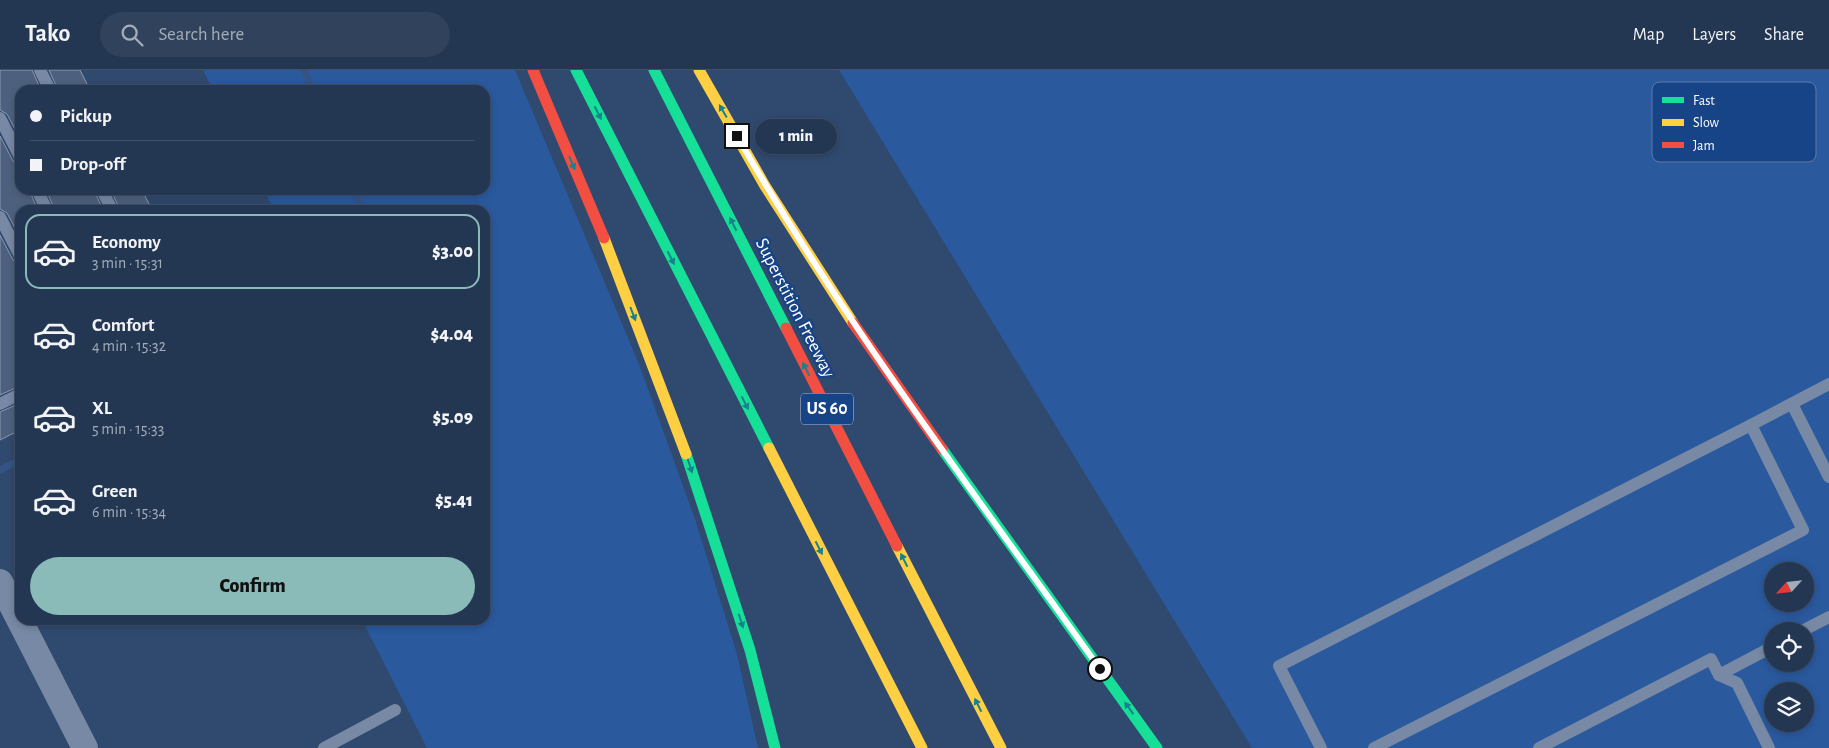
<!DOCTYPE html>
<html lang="en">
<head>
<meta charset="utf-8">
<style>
  :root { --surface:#243752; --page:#30425c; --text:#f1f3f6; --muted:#a3acb8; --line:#415169; --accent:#8bbbb9 }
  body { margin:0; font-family:"Alegreya Sans",sans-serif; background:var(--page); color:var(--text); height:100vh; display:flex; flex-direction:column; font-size:19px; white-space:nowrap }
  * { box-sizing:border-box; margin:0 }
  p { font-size:16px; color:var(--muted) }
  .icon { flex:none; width:28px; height:28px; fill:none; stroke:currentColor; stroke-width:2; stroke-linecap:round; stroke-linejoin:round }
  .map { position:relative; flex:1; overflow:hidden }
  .side { position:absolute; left:15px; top:135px; width:475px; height:420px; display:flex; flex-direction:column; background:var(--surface); border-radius:15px; box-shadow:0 2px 8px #0003,0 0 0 1px var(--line) }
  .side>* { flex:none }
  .banner { position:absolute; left:15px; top:15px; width:475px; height:110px; border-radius:15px; box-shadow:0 2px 8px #0003,0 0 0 1px var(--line); display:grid; align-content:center; height:110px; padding:0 15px; background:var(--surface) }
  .needle { width:32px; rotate:243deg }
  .controls { position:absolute; left:1764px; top:492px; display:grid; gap:10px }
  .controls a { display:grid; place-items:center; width:50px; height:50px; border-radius:50%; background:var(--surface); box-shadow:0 2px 8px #0003,0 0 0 1px var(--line); font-size:25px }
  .end { position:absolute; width:22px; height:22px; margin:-11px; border:6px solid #fff; background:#111; box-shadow:0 0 0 2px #111 }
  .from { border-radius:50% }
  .bubble { position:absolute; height:35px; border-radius:18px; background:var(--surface); box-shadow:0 2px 8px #0003,0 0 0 1px var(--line); font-size:16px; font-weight:800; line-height:35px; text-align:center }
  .banner b { display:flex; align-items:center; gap:18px; height:48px; font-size:19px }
  .banner b+b { border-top:1px solid var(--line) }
  .banner i { width:12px; height:12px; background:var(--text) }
  ul { padding:9px 0 0; list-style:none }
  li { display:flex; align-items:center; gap:15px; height:75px; margin:0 10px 8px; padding:0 5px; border:2px solid transparent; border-radius:15px }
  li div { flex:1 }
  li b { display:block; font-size:19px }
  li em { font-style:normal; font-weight:800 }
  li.current { border-color:var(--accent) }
  li>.icon { width:45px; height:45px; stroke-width:1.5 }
  .button { display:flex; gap:10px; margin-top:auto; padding:10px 15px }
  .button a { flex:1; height:58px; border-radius:30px; background:var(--accent); color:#111; font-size:20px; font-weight:800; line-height:58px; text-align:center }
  header { display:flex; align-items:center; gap:30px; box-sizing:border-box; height:70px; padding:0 25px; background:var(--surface); border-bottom:1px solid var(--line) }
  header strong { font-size:24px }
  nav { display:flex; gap:28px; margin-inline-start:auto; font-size:18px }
  .search { width:350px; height:45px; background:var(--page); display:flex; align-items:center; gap:12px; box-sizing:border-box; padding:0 18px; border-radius:28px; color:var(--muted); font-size:19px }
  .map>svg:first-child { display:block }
  .green { fill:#2a599e; fill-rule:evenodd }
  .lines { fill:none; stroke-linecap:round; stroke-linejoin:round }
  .stream { stroke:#345485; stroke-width:7 }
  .building { fill:#4d617e; stroke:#8b9ab1 }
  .lane { stroke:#7789a4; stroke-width:12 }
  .street { stroke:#7789a4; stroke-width:26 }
  .fast { stroke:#16e098; stroke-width:11 }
  .slow { stroke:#ffcf43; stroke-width:11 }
  .jam { stroke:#f24e42; stroke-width:11 }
  .oneway { fill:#17828e }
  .route { stroke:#fff; stroke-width:6 }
  .labels { text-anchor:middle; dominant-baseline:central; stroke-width:4.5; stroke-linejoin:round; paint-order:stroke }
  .shield { fill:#174387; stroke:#b9c7db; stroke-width:1 }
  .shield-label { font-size:18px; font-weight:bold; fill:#fff }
  .street-label { font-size:19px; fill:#fff; stroke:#174387 }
  .key { fill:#174387; stroke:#5d7bab; stroke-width:1 }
  .key-label { font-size:14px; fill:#fff }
</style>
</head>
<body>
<header>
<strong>Tako</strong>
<div class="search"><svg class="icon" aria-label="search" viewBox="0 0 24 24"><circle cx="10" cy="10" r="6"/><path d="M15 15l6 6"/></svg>Search here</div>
<nav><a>Map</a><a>Layers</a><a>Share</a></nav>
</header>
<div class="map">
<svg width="1829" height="678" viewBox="0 0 1829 678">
  <rect width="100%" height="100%" fill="#30496e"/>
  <g class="green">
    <path d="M203,0H515L639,294L695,449L737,584L758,678H427L362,550H485V140H274L264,120H485V20H213Z"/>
    <path d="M839,0H1829V678H1252ZM1772,501H1805V534H1772ZM1772,561H1805V594H1772ZM1772,621H1805V654H1772Z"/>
  </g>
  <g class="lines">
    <g class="stream">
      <path d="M304,0L312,20"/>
      <path d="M354,120L362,140"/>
      <path d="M0,400L20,390"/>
    </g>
  </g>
  <g class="building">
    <path d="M0,0H32L41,20H20V69L7,44L0,40Z"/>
    <path d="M49,0H80L90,20H58Z"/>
    <path d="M0,66L13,91L20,95V120H29L38,140H20V168L7,143L0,139Z"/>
    <path d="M46,120H94L103,140H55Z"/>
    <path d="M111,120H142L152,140H120Z"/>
    <path d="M0,165L13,190L20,194V316L0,325Z"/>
    <path d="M20,333V360L0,370V342Z"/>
  </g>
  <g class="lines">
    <g class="lane">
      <path d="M40,0L50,20"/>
      <path d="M0,48L20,87"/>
      <path d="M37,120L47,140"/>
      <path d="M102,120L112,140"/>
      <path d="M0,147L20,186"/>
      <path d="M0,334L20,324"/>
      <path d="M1792,334L1829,407"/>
      <path d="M1751,355L1829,314"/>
      <path d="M1802,561L1829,547"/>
      <path d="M1719,605L1737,613L1769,678"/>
      <path d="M324,678L395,640"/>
      <path d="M1321,678L1279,596L1751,355L1803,460L1374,678"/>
      <path d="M1539,678L1711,589L1719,605L1772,577"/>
    </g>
    <path class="street" d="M0,512L85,678"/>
    <g class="fast">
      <path d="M576,0L769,378"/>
      <path d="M654,0L786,258"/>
      <path d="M942,379L1157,678"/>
      <path d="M686,384L750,580L775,678"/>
    </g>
    <g class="slow">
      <path d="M699,0L765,116L853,253"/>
      <path d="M604,168L686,384"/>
      <path d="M769,378L922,678"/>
      <path d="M897,476L1001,678"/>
    </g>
    <g class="jam">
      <path d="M533,0L604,168"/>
      <path d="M853,253L942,379"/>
      <path d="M786,258L897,476"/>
    </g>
  </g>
  <defs><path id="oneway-solid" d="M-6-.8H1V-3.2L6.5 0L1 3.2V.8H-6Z" transform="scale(1.25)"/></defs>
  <g class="oneway">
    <use href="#oneway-solid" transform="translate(723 41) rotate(-120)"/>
    <use href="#oneway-solid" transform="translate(598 43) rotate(63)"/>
    <use href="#oneway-solid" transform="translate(572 93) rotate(67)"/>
    <use href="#oneway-solid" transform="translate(733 154) rotate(-117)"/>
    <use href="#oneway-solid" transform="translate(671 188) rotate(63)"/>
    <use href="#oneway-solid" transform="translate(633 244) rotate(69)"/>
    <use href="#oneway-solid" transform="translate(806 299) rotate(-117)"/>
    <use href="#oneway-solid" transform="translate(745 333) rotate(63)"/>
    <use href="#oneway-solid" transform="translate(690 396) rotate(72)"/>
    <use href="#oneway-solid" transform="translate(819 478) rotate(63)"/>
    <use href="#oneway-solid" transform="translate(904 490) rotate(-117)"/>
    <use href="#oneway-solid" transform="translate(741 551) rotate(72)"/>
    <use href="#oneway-solid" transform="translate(978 635) rotate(-117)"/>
    <use href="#oneway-solid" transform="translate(1129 638) rotate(-126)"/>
  </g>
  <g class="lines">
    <path class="route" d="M737,66C844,253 975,424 1100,599"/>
  </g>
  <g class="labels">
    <rect class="shield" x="801" y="323.5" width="52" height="31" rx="4"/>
    <g class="shield-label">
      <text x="827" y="339">US 60</text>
    </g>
    <g class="street-label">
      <text transform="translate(795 238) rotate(63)">Superstition Freeway</text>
    </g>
  </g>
  <rect x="1652" y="12" width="164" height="80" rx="8" class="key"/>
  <rect x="1662" y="27" width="22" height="6" fill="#16e098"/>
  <rect x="1662" y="49" width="22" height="7" fill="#ffcf43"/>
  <rect x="1662" y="72" width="22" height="6" fill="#f24e42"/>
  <g class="key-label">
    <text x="1693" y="35">Fast</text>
    <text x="1693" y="57">Slow</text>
    <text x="1693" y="80">Jam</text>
  </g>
</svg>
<div class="controls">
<a><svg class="needle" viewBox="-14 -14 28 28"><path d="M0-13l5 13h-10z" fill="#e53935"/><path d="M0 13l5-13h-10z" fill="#a3acb8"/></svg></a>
<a><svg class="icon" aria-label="locate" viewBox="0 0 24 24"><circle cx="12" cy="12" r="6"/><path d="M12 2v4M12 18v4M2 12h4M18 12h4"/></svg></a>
<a><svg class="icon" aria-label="layers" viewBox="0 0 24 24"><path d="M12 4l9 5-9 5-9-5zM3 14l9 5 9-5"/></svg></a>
</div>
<i class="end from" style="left:1100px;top:599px"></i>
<i class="end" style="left:737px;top:66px"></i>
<div class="bubble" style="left:755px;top:49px;width:82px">1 min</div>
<div class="banner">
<b><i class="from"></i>Pickup</b>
<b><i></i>Drop-off</b>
</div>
<section class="side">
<ul>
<li class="current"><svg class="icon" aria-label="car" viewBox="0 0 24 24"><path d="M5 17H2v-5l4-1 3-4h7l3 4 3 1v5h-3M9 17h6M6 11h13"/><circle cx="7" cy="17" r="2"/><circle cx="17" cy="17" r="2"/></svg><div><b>Economy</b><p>3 min · 15:31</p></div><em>$3.00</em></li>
<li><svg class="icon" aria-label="car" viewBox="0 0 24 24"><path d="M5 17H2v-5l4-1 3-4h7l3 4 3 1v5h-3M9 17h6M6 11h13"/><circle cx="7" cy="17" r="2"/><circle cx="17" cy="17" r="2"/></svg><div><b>Comfort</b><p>4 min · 15:32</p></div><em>$4.04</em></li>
<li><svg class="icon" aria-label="car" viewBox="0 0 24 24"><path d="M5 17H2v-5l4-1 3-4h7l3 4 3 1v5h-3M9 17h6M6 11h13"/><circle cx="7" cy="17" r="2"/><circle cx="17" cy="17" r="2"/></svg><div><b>XL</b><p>5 min · 15:33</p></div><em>$5.09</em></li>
<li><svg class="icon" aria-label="car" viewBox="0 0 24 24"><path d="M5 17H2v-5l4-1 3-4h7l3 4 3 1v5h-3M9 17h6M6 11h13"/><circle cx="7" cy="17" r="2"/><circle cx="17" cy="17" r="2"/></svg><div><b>Green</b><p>6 min · 15:34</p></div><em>$5.41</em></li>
</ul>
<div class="button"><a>Confirm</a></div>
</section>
</div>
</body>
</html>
